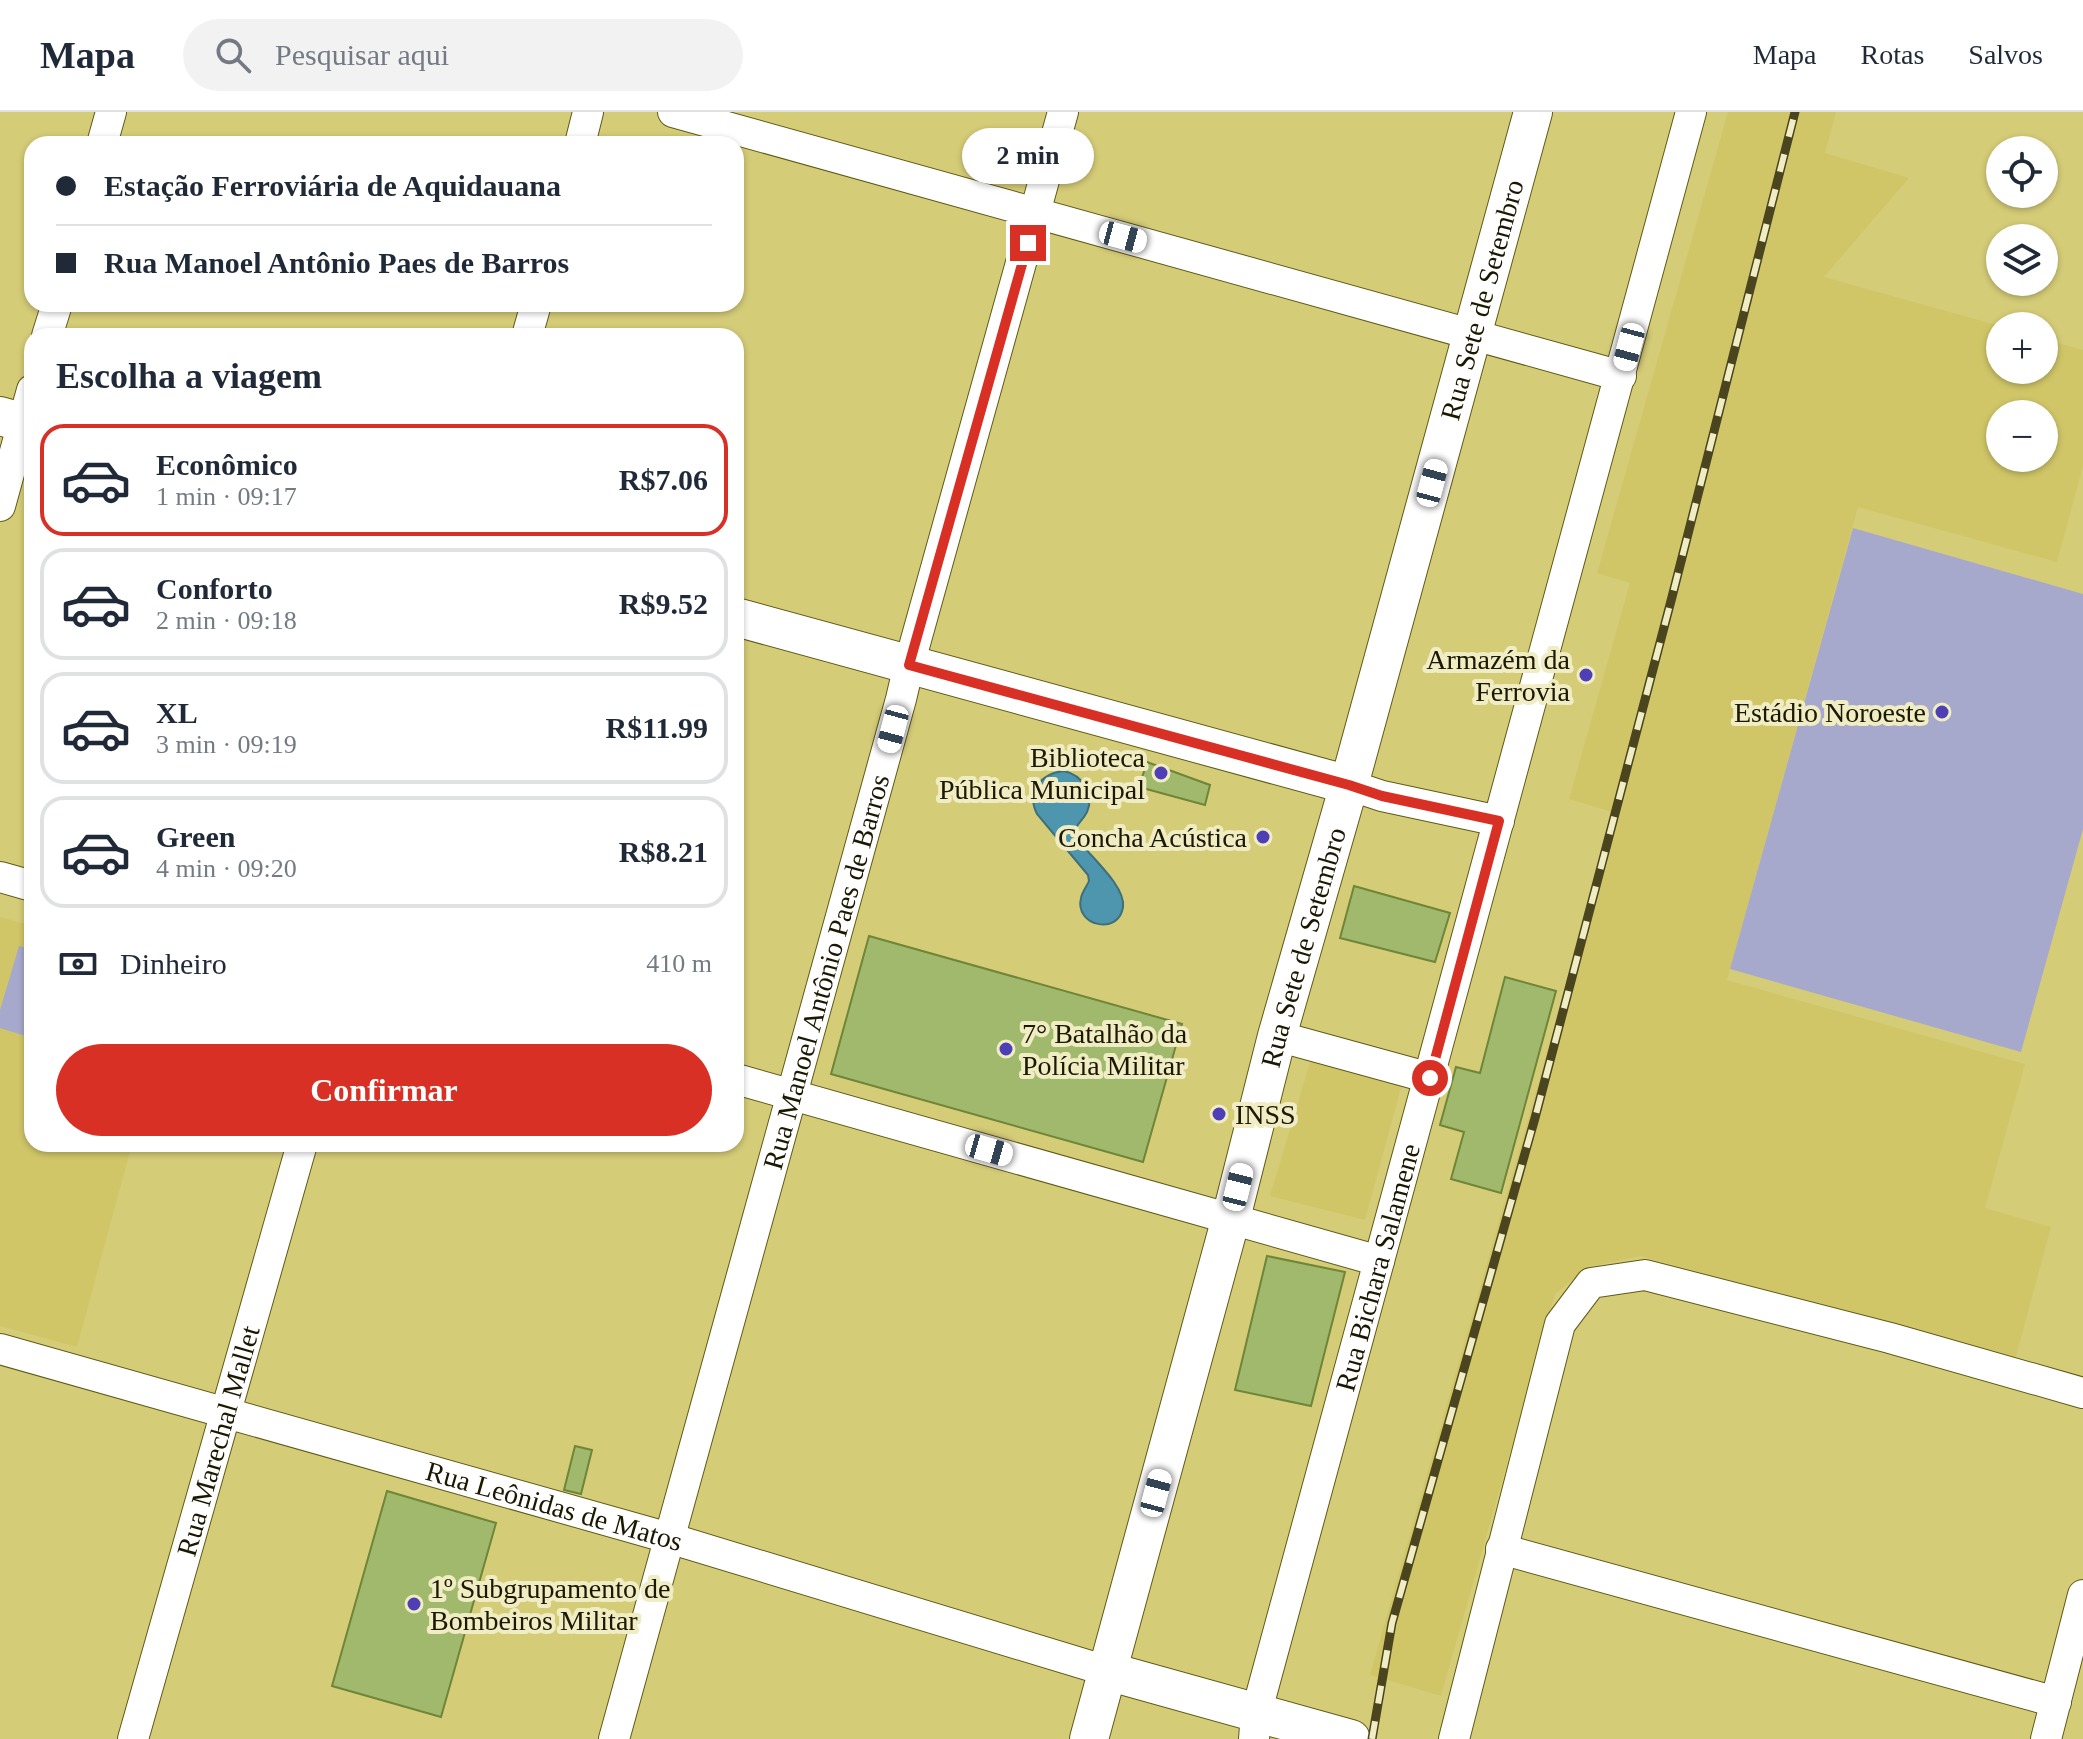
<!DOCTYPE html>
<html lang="pt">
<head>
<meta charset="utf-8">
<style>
  :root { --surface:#fff; --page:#f2f2f3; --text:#1f2937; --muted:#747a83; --line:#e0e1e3; --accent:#d93025 }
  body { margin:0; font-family:"Times New Roman",serif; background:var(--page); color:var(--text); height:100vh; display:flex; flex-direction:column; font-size:30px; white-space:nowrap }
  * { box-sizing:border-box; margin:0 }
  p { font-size:26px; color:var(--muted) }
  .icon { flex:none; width:44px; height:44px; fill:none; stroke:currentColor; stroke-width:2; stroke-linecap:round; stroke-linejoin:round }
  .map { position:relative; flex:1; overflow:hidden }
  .details { position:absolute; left:24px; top:216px; width:720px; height:824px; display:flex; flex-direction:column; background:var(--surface); border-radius:24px; box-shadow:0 2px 6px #0004 }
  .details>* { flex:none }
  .hud { position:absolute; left:24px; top:24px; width:720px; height:176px; border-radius:24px; box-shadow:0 2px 6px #0004; display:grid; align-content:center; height:176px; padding:0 32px; background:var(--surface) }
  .fabs { position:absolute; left:1986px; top:24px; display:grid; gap:16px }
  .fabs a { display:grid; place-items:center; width:72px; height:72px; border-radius:50%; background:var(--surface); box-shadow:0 2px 6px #0004; font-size:40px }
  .end { position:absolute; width:36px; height:36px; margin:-18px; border:10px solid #d93025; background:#fff; box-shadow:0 0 0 4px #fff }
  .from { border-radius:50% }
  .bubble { position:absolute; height:56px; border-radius:28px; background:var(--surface); box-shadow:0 2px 6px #0004; font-size:26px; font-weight:600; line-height:56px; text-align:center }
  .car { position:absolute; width:24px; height:48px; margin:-24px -12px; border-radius:10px; box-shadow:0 0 6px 2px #0007; background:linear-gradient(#fff 24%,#345 0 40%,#fff 0 76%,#345 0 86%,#fff 0) }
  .hud b { display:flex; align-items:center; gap:28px; height:76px; font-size:30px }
  .hud b+b { border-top:2px solid var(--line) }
  .hud i { width:20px; height:20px; background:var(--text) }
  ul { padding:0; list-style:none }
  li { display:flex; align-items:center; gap:24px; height:112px; margin:0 16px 12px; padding:0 16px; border:4px solid var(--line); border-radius:24px }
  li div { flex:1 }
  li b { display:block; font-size:30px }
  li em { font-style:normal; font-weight:600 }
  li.on { border-color:var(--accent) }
  li>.icon { width:72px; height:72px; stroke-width:1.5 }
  h2 { padding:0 32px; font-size:36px; line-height:96px }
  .pay { display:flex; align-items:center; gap:20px; height:88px; padding:0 32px; font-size:30px }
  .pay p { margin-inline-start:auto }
  .button { display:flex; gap:16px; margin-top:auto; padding:16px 32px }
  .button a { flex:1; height:92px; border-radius:48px; background:var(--accent); color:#fff; font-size:32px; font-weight:600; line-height:92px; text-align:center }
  header { display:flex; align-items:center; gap:48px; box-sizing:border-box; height:112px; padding:0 40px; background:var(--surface); border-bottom:2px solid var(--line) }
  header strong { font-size:38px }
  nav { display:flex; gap:44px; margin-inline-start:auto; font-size:28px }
  .search { width:560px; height:72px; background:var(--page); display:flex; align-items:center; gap:20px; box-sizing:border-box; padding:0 28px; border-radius:44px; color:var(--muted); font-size:30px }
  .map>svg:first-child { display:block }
  .built { fill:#d0c668; fill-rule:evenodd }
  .green { fill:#a7a9cc }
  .water { fill:#4e95ae; stroke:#3f707a; stroke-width:2 }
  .building { fill:#a1b96c; stroke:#6f8538; stroke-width:2 }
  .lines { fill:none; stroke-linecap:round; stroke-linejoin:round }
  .minor-casing { stroke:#615a18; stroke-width:32 }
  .major-casing { stroke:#615a18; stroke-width:40 }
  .minor { stroke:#fff; stroke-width:30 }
  .major { stroke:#fff; stroke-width:38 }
  .rail-casing { stroke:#4a451f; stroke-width:9 }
  .rail { stroke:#f0ecc3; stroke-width:6; stroke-dasharray:18; stroke-linecap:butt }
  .route { stroke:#d93025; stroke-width:10 }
  .poi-dot { fill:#4f3fb6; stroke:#f0ecc3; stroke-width:3 }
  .labels { text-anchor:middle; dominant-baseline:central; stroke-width:8; stroke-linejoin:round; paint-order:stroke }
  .street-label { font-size:28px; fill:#1b1801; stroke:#f0ecc3 }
  .poi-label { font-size:28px; fill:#1b1801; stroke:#f0ecc3; text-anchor:end }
</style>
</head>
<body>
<header>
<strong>Mapa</strong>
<div class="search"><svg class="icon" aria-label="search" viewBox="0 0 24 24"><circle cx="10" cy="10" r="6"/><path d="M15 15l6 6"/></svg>Pesquisar aqui</div>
<nav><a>Mapa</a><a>Rotas</a><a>Salvos</a></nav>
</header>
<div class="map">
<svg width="2083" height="1627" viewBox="0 0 2083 1627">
  <rect width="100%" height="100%" fill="#d5cc78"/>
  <g class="built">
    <path d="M1728,0H1836L1825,41L1909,66L1824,165L2000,214V258H2044V227L2083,238V354L2057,450L1858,395L1727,868L2025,952L1985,1096L2051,1115L2015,1248L1641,1144L1588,1155L1555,1182L1441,1584L1370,1563L1615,701L1569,687L1630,471L1597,461ZM2000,302H2044V346H2000Z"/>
    <path d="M0,805L32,814V1032H132L77,1235L0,1214Z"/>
    <path d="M1311,947L1402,972L1365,1108L1270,1084Z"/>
  </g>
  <g class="green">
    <path d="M1853,416L2083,482V717L2021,940L1730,857Z"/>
    <path d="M19,834L32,838V926L0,916V898Z"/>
  </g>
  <path class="water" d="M1064,659C1082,663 1095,682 1087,700C1082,710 1075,712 1074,723C1087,742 1126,773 1123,795C1119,824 1074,814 1081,786C1082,780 1087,774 1089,769L1088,763L1037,702C1026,680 1041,661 1064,659Z"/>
  <g class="building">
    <path d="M1147,650L1210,673L1205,693L1139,675Z"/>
    <path d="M1354,774L1450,801L1435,850L1340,826Z"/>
    <path d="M869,824L1182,912L1143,1050L831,962Z"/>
    <path d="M1505,865L1556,879L1501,1081L1451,1067L1464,1020L1440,1013L1456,955L1480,961Z"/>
    <path d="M1267,1144L1345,1160L1311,1294L1235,1278Z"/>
    <path d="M575,1334L592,1338L581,1382L564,1378Z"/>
    <path d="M387,1379L496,1411L441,1605L332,1574Z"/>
  </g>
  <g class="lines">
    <g class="minor-casing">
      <g id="minor">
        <path d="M673,0L1621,264"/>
        <path d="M102,32L111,0"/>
        <path d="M580,32L588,0"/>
        <path d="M47,224L57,192"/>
        <path d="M527,224L536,192"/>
        <path d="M0,394L32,278"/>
        <path d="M1349,673L1382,684L1499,709"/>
        <path d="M0,765L32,774"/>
        <path d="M1277,924L1430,966"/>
        <path d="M736,967L1379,1149"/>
        <path id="s1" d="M0,1237L669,1426L1107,1559"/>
        <path d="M1501,1437L2056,1590"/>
        <path id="s2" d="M133,1627L302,1032"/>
        <path id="s3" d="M614,1627L901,587L909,553L1063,0"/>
        <path id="s4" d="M1254,1627L1256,1602L1691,0"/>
        <path d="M1454,1627L1560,1212L1591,1171L1645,1163L1890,1226L2083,1281"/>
        <path d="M2046,1627L2083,1483"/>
      </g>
    </g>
    <g class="major-casing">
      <g id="major">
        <path d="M0,304L32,313"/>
        <path d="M736,505L1349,673"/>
        <path d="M1107,1559L1351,1627"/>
        <path id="s5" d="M1089,1627L1231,1106L1277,924L1349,673L1533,0"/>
      </g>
    </g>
    <use href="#minor" class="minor"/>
    <use href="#major" class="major"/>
    <g class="rail-casing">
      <path id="rail" d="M1372,1627L1392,1511L1535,1006L1672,485L1795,0"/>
    </g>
    <use href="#rail" class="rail"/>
  </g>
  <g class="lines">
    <path class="route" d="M1028,131L909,553L1349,673L1382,684L1499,709L1430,966"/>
  </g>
  <g class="poi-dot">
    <circle cx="1586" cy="563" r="8"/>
    <circle cx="1942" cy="600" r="8"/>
    <circle cx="1161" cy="661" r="8"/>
    <circle cx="1263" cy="725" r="8"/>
    <circle cx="1006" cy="937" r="8"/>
    <circle cx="1219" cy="1002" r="8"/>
    <circle cx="414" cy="1492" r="8"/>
  </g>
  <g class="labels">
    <g class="street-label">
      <text stroke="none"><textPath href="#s5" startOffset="1492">Rua Sete de Setembro</textPath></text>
      <text stroke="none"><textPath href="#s5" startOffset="820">Rua Sete de Setembro</textPath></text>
      <text stroke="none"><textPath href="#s3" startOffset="796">Rua Manoel Antônio Paes de Barros</textPath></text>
      <text stroke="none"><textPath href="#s4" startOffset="488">Rua Bichara Salamene</textPath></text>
      <text stroke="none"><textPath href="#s2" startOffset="310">Rua Marechal Mallet</textPath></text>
      <text stroke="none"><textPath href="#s1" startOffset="576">Rua Leônidas de Matos</textPath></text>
    </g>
    <g class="poi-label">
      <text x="1570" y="547">Armazém da<tspan x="1570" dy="32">Ferrovia</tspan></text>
      <text x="1926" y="600">Estádio Noroeste</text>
      <text x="1145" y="645">Biblioteca<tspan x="1145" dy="32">Pública Municipal</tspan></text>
      <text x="1247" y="725">Concha Acústica</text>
      <text x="1022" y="921" text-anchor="start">7° Batalhão da<tspan x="1022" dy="32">Polícia Militar</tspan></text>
      <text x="1235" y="1002" text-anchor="start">INSS</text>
      <text x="430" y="1476" text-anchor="start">1º Subgrupamento de<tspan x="430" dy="32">Bombeiros Militar</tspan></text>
    </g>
  </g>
</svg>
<div class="fabs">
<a><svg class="icon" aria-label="locate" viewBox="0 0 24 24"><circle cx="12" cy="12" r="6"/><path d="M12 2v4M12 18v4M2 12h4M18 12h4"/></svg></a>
<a><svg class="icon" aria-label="layers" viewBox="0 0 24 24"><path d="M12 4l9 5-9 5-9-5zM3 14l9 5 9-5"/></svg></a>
<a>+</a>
<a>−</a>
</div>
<i class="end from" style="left:1430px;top:966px"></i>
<i class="end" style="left:1028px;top:131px"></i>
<div class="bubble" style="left:962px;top:16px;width:132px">2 min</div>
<i class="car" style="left:1123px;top:125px;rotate:105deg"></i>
<i class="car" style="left:1629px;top:235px;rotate:195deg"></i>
<i class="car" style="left:1432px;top:371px;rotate:15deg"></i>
<i class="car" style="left:893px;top:617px;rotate:195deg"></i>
<i class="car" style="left:989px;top:1038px;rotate:106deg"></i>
<i class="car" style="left:1238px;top:1075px;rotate:14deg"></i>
<i class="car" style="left:1156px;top:1381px;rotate:15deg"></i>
<div class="hud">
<b><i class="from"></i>Estação Ferroviária de Aquidauana</b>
<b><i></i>Rua Manoel Antônio Paes de Barros</b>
</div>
<section class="details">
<h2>Escolha a viagem</h2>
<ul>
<li class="on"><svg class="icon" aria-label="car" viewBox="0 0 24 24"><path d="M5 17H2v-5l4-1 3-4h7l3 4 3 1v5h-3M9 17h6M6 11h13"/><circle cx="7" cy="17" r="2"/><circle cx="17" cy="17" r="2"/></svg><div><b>Econômico</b><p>1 min · 09:17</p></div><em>R$7.06</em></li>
<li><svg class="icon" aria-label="car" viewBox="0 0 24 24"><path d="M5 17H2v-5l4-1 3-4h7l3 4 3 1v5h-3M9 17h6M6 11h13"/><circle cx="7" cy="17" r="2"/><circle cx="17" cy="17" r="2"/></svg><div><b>Conforto</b><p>2 min · 09:18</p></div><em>R$9.52</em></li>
<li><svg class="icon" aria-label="car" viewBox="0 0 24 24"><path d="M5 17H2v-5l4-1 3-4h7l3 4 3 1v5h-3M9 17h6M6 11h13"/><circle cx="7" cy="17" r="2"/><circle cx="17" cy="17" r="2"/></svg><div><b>XL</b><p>3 min · 09:19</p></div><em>R$11.99</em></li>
<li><svg class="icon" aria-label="car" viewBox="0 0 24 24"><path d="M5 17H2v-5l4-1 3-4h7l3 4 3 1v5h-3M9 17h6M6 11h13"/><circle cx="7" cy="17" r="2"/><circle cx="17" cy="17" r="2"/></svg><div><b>Green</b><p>4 min · 09:20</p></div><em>R$8.21</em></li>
</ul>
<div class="pay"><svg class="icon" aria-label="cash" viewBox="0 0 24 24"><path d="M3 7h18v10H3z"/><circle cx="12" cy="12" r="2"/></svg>Dinheiro<p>410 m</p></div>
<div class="button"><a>Confirmar</a></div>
</section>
</div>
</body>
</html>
